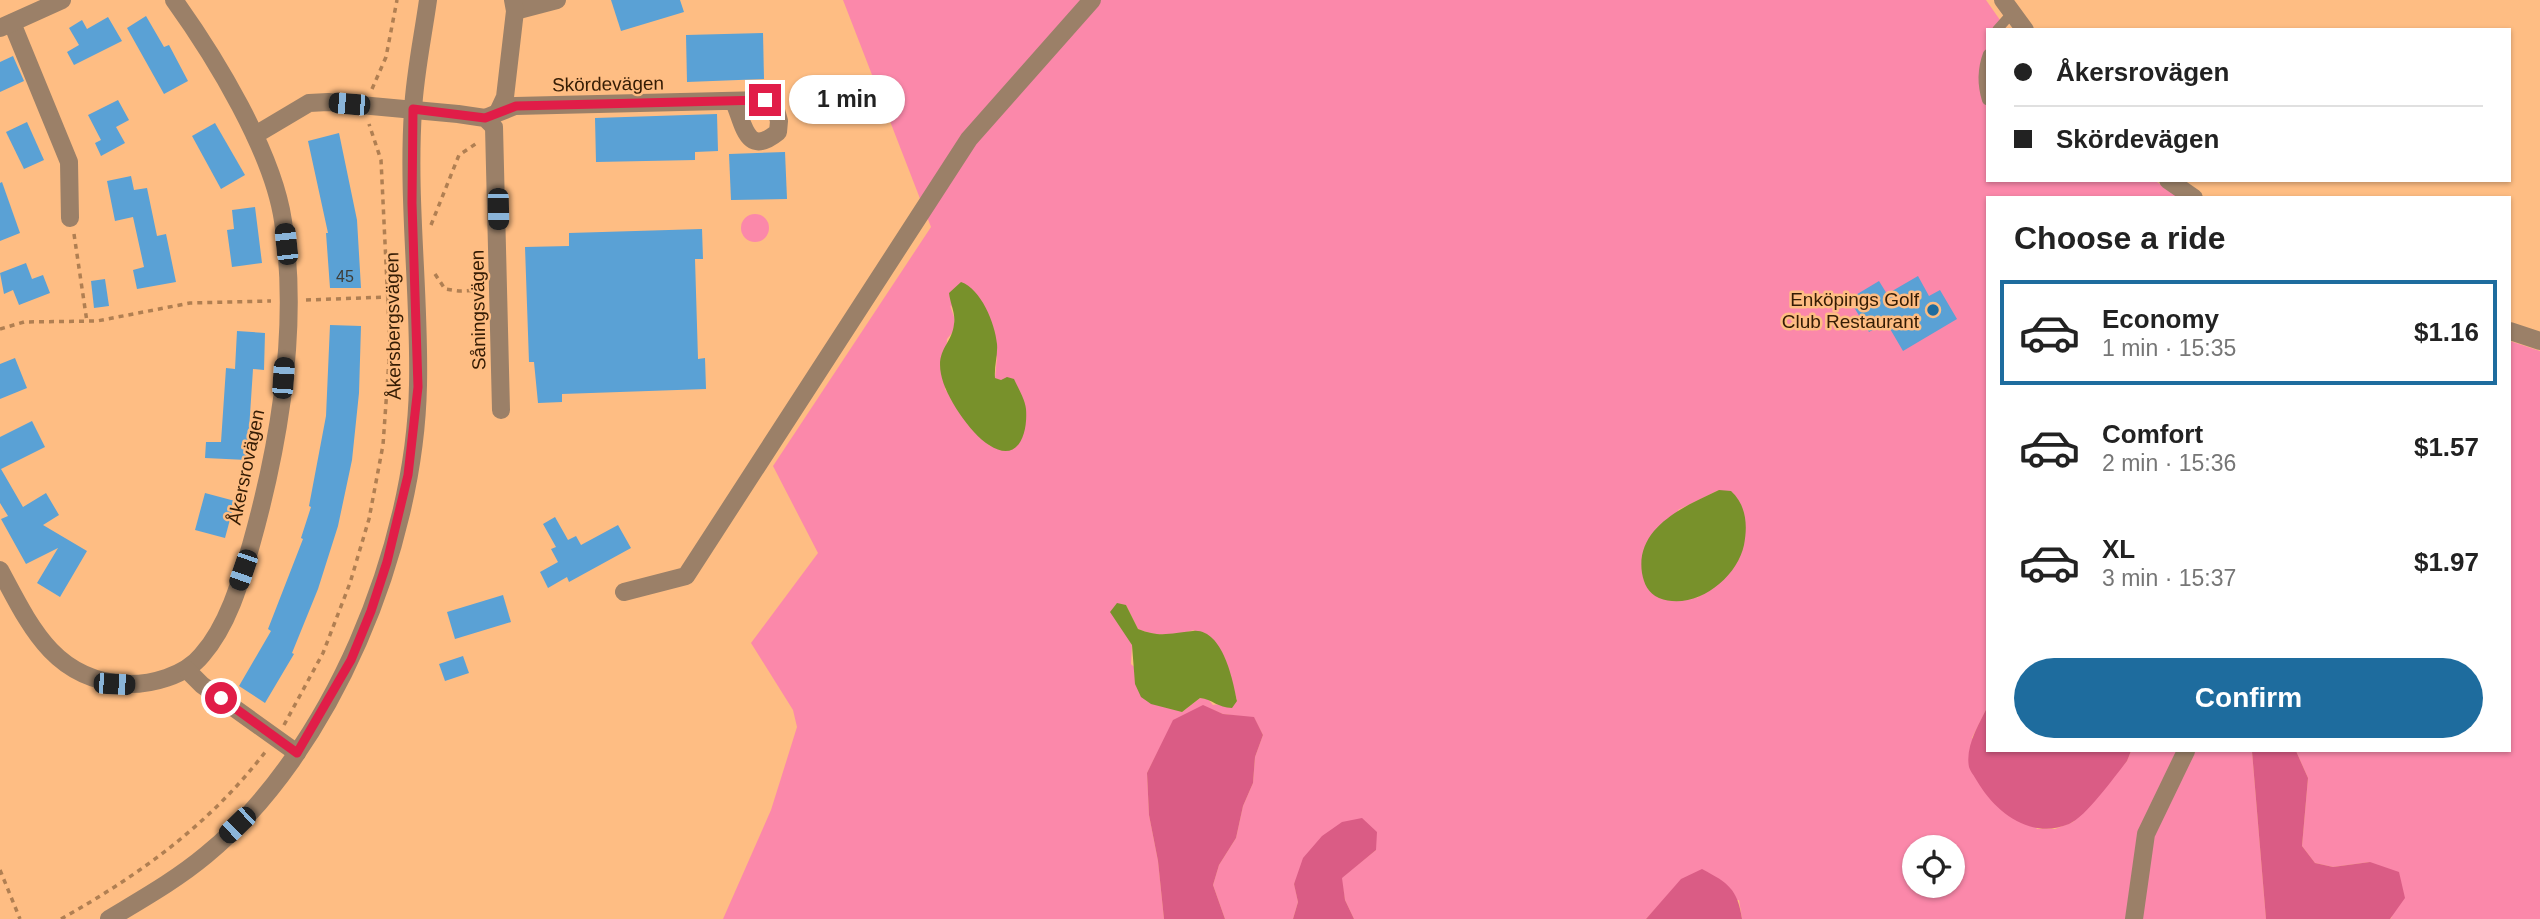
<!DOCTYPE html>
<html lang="en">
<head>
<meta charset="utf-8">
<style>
  :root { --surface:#fff; --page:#f6f6f6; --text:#222; --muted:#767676; --line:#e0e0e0; --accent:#1e6c9e }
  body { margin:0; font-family:Helvetica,sans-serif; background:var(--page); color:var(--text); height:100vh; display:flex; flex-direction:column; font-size:26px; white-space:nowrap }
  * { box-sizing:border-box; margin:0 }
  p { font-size:23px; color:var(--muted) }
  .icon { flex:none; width:38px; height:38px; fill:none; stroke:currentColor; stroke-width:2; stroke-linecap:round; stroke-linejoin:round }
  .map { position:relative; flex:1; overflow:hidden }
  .sheet { position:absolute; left:1986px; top:196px; width:525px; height:556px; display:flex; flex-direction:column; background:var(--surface); border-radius:0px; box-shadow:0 2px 5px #0004 }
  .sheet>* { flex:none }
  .top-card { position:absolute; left:1986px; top:28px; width:525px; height:154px; border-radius:0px; box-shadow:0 2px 5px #0004; display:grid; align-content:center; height:154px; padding:0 28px; background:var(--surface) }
  .controls { position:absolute; left:1902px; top:835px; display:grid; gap:14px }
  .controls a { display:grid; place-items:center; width:63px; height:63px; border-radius:50%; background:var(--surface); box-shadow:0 2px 5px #0004; font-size:35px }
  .end { position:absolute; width:32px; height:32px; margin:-16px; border:9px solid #e11d48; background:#fff; box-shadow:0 0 0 4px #fff }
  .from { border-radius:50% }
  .bubble { position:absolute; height:49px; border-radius:24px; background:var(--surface); box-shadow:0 2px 5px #0004; font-size:23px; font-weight:800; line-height:49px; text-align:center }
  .car { position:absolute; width:21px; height:42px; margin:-21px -10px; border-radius:9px; box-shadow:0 0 5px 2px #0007; background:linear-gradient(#222 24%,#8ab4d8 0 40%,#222 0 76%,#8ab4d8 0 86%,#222 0) }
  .top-card b { display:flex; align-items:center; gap:24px; height:66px; font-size:26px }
  .top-card b+b { border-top:2px solid var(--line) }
  .top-card i { width:18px; height:18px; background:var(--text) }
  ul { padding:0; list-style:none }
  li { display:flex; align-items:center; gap:21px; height:105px; margin:0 14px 10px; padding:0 14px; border:4px solid transparent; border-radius:0px }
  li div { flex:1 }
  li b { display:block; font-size:26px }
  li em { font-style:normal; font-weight:800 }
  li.current { border-color:var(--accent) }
  li>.icon { width:63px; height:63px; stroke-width:1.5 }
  h2 { padding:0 28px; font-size:32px; line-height:84px }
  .button { display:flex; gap:14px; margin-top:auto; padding:14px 28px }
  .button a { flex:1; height:80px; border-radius:42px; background:var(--accent); color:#fff; font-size:28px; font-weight:800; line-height:80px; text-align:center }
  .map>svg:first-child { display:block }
  .green { fill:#fb88aa; fill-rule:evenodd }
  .forest { fill:#da5c85 }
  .water { fill:#78912b }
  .building { fill:#5aa1d5 }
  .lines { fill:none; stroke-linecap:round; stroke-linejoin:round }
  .path { stroke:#b07f52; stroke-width:3.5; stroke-dasharray:5 5; stroke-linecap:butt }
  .service { stroke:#9b8068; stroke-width:10 }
  .minor { stroke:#9b8068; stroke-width:18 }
  .route { stroke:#e11d48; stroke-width:9 }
  .poi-dot { fill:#1e6c9e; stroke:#febd83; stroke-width:2.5 }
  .labels { text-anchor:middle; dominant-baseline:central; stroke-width:5; stroke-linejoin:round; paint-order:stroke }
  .number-label { font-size:16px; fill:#3e3d38 }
  .street-label { font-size:19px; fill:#351c04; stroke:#febd83 }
  .poi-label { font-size:19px; fill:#351c04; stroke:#febd83; text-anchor:end }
</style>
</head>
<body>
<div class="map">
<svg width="2540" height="919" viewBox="0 0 2540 919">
  <rect width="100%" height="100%" fill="#febd83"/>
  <g class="green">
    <path d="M843,0H1986L2007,30H1988V180H2154L2181,198H1988V706L1972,738L2037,829H2055L2073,822L2127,761L2131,751H2252L2266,919H1742L1739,900L1661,903L1646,919H1354L1345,900L1341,878L1376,850L1294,883L1298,902L1293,919H1225L1213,885L1219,865L1236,838L1243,806L1253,783L1255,757L1263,735L1254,718L1223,714L1203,706L1183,717L1166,736L1147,773L1149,815L1158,861L1164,919H723L771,810L797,727L793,710L751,643L818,553L773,466L931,227ZM950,305L997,357L995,378C1023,390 1026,400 1024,430L990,446L976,433L945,389L947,339L953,332L955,320ZM1719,490L1723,580L1697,598L1678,510ZM1126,605L1138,629C1157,637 1175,636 1194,630L1225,658L1237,701L1213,705L1208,699L1200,698L1182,712L1131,664L1132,645L1125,631ZM1914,847H1953V886H1914Z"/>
    <circle cx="755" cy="228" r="14"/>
    <path d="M2510,341L2540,351V919H2390L2392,917L2370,862L2333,867L2315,863L2302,846L2308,778L2296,751H2510Z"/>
  </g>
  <g class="forest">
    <path d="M1203,705L1223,714L1254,717L1263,735L1255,757L1253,783L1243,806L1236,838L1219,865L1213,885L1225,919H1164L1158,861L1149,815L1147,773L1173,720Z"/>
    <path d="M1988,706V751H2131L2127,761C2115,776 2086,817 2069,824C2031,840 1996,813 1977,781C1975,777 1970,771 1969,767C1965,746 1979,724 1988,706Z"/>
    <path d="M2252,751H2296L2308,778L2302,846L2315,863L2333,867L2370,862L2399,872L2405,898L2390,919H2266Z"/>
    <path d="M1362,818L1377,832L1376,850L1342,878L1345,900L1354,919H1293L1298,902L1294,884L1303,858L1322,836L1342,822Z"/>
    <path d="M1702,869C1728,883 1737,888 1742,919H1646L1681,879Z"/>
  </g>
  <g class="water">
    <path d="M961,282C981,289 995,323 997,344C998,355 994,366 995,378L1001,380L1007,377L1014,379C1018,388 1025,399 1026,409C1028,434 1018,464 989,445C970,433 945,396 941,374C936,349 952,344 954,324C956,314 950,303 949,293Z"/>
    <path d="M1719,490L1731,491C1746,505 1748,524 1744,545C1737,579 1694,612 1659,598C1648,593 1644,584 1642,573C1635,527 1685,506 1719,490Z"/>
    <path d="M1117,603L1126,605L1138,629C1160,638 1171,633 1193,631C1222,628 1233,679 1237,701L1232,708C1218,708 1212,699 1200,698L1182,712L1151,704L1141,697L1135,684L1132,645L1110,612Z"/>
  </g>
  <g class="building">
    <path d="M611,0H680L684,12L621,31Z"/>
    <path d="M146,16L164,47L169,45L188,81L164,94L127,28Z"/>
    <path d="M108,17L122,41L74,65L67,52L79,45L69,28L82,20L87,29Z"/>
    <path d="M763,33L764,79L687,82L686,35Z"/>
    <path d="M13,56L24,81L0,92V62Z"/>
    <path d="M118,100L129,120L116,127L125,143L101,156L95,143L101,140L88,115Z"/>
    <path d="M717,114L718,151L695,152V160L596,162L595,118Z"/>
    <path d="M27,122L44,160L24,169L6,132Z"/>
    <path d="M215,123L245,175L221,189L192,136Z"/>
    <path d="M339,133L357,220L361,288H330L326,233H328L308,141Z"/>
    <path d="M785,152L787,199L731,200L729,154Z"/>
    <path d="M131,176L134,190L147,188L157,236L166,234L176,282L137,289L133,270L144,267L133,217L115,221L107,181Z"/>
    <path d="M2,182L20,233L0,241V183Z"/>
    <path d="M255,207L262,263L232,267L227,230L234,229L232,210Z"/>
    <path d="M702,229L703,259H695L698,359L705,358L706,389L562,394V402L538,403L534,362H529L525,247L569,246V233Z"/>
    <path d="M26,263L32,279L43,275L50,293L19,305L13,290L4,294L0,273Z"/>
    <path d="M1918,276L1929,296L1940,290L1957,319L1903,351L1886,322L1869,332L1849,299L1879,281L1887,294Z"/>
    <path d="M105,279L109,306L94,308L91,281Z"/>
    <path d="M330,325L361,326L359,393L352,460L338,526L318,589L292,653L294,654L265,703L239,686L271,631L268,629L303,539L301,538L311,507L309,506L326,416Z"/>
    <path d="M237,331L265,333L264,370L253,369L247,460L205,458L206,442H221L226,368L235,369Z"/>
    <path d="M15,358L27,388L0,399V364Z"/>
    <path d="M32,421L45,447L1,469L23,507L46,493L59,515L43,525L87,551L60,597L37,583L58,548L26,564L1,519L8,516L0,503V437Z"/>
    <path d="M205,493L235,501L225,538L195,530Z"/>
    <path d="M555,517L568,540L576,536L581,545L618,525L631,548L569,582L567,577L548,588L540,572L558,562L551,549L556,547L543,524Z"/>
    <path d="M503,595L511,622L455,639L447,612Z"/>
    <path d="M463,656L469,673L445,681L439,664Z"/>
  </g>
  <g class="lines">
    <g class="path">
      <path d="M372,89L386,57L397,0"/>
      <path d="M431,225L459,155L477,143"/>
      <path d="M74,234L87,322"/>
      <path d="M435,274L445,289L459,291L482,290"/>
      <path d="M306,300L388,297"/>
      <path d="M0,329L24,322L97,321L190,303L271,301"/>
      <path d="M284,725L323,653L350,583L369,519L383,445L390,346L381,160L369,124"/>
      <path d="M0,870L20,919"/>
      <path d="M61,919C141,874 210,824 266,751"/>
    </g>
    <g class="service">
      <path d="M1997,30L2012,13"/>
      <path d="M1987,100C1982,84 1982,70 1988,54"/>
    </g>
    <g class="minor">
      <path d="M2003,0L2025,30"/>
      <path d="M515,11L557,0"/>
      <path d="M12,23L69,162L70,218"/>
      <path d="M0,28L62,0"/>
      <path d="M498,112L505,97L515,11L513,0"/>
      <path d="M485,118L515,106L764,100L774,103L779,121L778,132C746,158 744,124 734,102"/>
      <path d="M255,135L309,103L328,102L458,114L485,118L494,127L501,410"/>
      <path d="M2168,180L2194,198"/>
      <path d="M2510,331L2540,341"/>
      <path d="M0,570C30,626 54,680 125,684C151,685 185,676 202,655C228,625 240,583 251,545C280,442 299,328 283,221C273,152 215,57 174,0"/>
      <path d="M624,592L686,576L969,139L1092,0"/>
      <path d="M186,669L202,685L297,753"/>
      <path d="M109,919C142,899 176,880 206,855C332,751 415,547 418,385C420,294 407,202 413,110C415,73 423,36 428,0"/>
      <path d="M2134,919L2146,834L2186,751"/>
    </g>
  </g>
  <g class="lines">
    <path class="route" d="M221,698L297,753L351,660L371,611L387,562L408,475L418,387L412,203L413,109L485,118L516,106L765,100"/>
  </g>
  <circle class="poi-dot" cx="1933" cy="310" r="7"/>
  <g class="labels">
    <g class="number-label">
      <text x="345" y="276">45</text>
    </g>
    <g class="street-label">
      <text transform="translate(608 84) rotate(-1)">Skördevägen</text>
      <text transform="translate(478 310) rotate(-91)">Såningsvägen</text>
      <text transform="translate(393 326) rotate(-91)">Åkersbergsvägen</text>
      <text transform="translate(246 467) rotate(-78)">Åkersrovägen</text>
    </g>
    <g class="poi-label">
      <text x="1919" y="299">Enköpings Golf<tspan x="1919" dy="22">Club Restaurant</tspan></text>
    </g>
  </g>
</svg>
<div class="controls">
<a><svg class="icon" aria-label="locate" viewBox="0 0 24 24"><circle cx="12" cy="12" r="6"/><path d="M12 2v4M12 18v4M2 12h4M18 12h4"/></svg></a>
</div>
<i class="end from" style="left:221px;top:698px"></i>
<i class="end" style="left:765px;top:100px"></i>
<div class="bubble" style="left:789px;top:75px;width:116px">1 min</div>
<i class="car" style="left:349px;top:104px;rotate:275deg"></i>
<i class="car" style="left:498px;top:209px;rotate:179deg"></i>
<i class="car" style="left:286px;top:244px;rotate:354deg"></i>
<i class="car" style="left:283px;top:378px;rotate:4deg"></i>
<i class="car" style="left:243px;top:570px;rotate:199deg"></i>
<i class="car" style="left:114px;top:684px;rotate:93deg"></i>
<i class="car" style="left:237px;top:825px;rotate:226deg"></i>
<div class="top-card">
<b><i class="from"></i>Åkersrovägen</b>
<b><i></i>Skördevägen</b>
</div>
<section class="sheet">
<h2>Choose a ride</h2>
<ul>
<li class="current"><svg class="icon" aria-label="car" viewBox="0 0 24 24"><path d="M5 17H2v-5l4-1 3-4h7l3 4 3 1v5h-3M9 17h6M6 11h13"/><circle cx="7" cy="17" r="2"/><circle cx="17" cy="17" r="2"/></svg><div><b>Economy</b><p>1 min · 15:35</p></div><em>$1.16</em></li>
<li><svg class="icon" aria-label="car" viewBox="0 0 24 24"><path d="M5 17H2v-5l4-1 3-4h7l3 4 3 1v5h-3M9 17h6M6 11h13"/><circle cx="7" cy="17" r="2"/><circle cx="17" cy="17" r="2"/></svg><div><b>Comfort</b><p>2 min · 15:36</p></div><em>$1.57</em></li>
<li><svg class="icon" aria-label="car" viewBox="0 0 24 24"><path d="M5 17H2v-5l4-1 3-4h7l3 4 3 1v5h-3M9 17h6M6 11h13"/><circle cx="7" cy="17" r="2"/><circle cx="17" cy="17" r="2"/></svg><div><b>XL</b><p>3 min · 15:37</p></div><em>$1.97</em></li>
</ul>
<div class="button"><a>Confirm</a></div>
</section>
</div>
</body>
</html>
